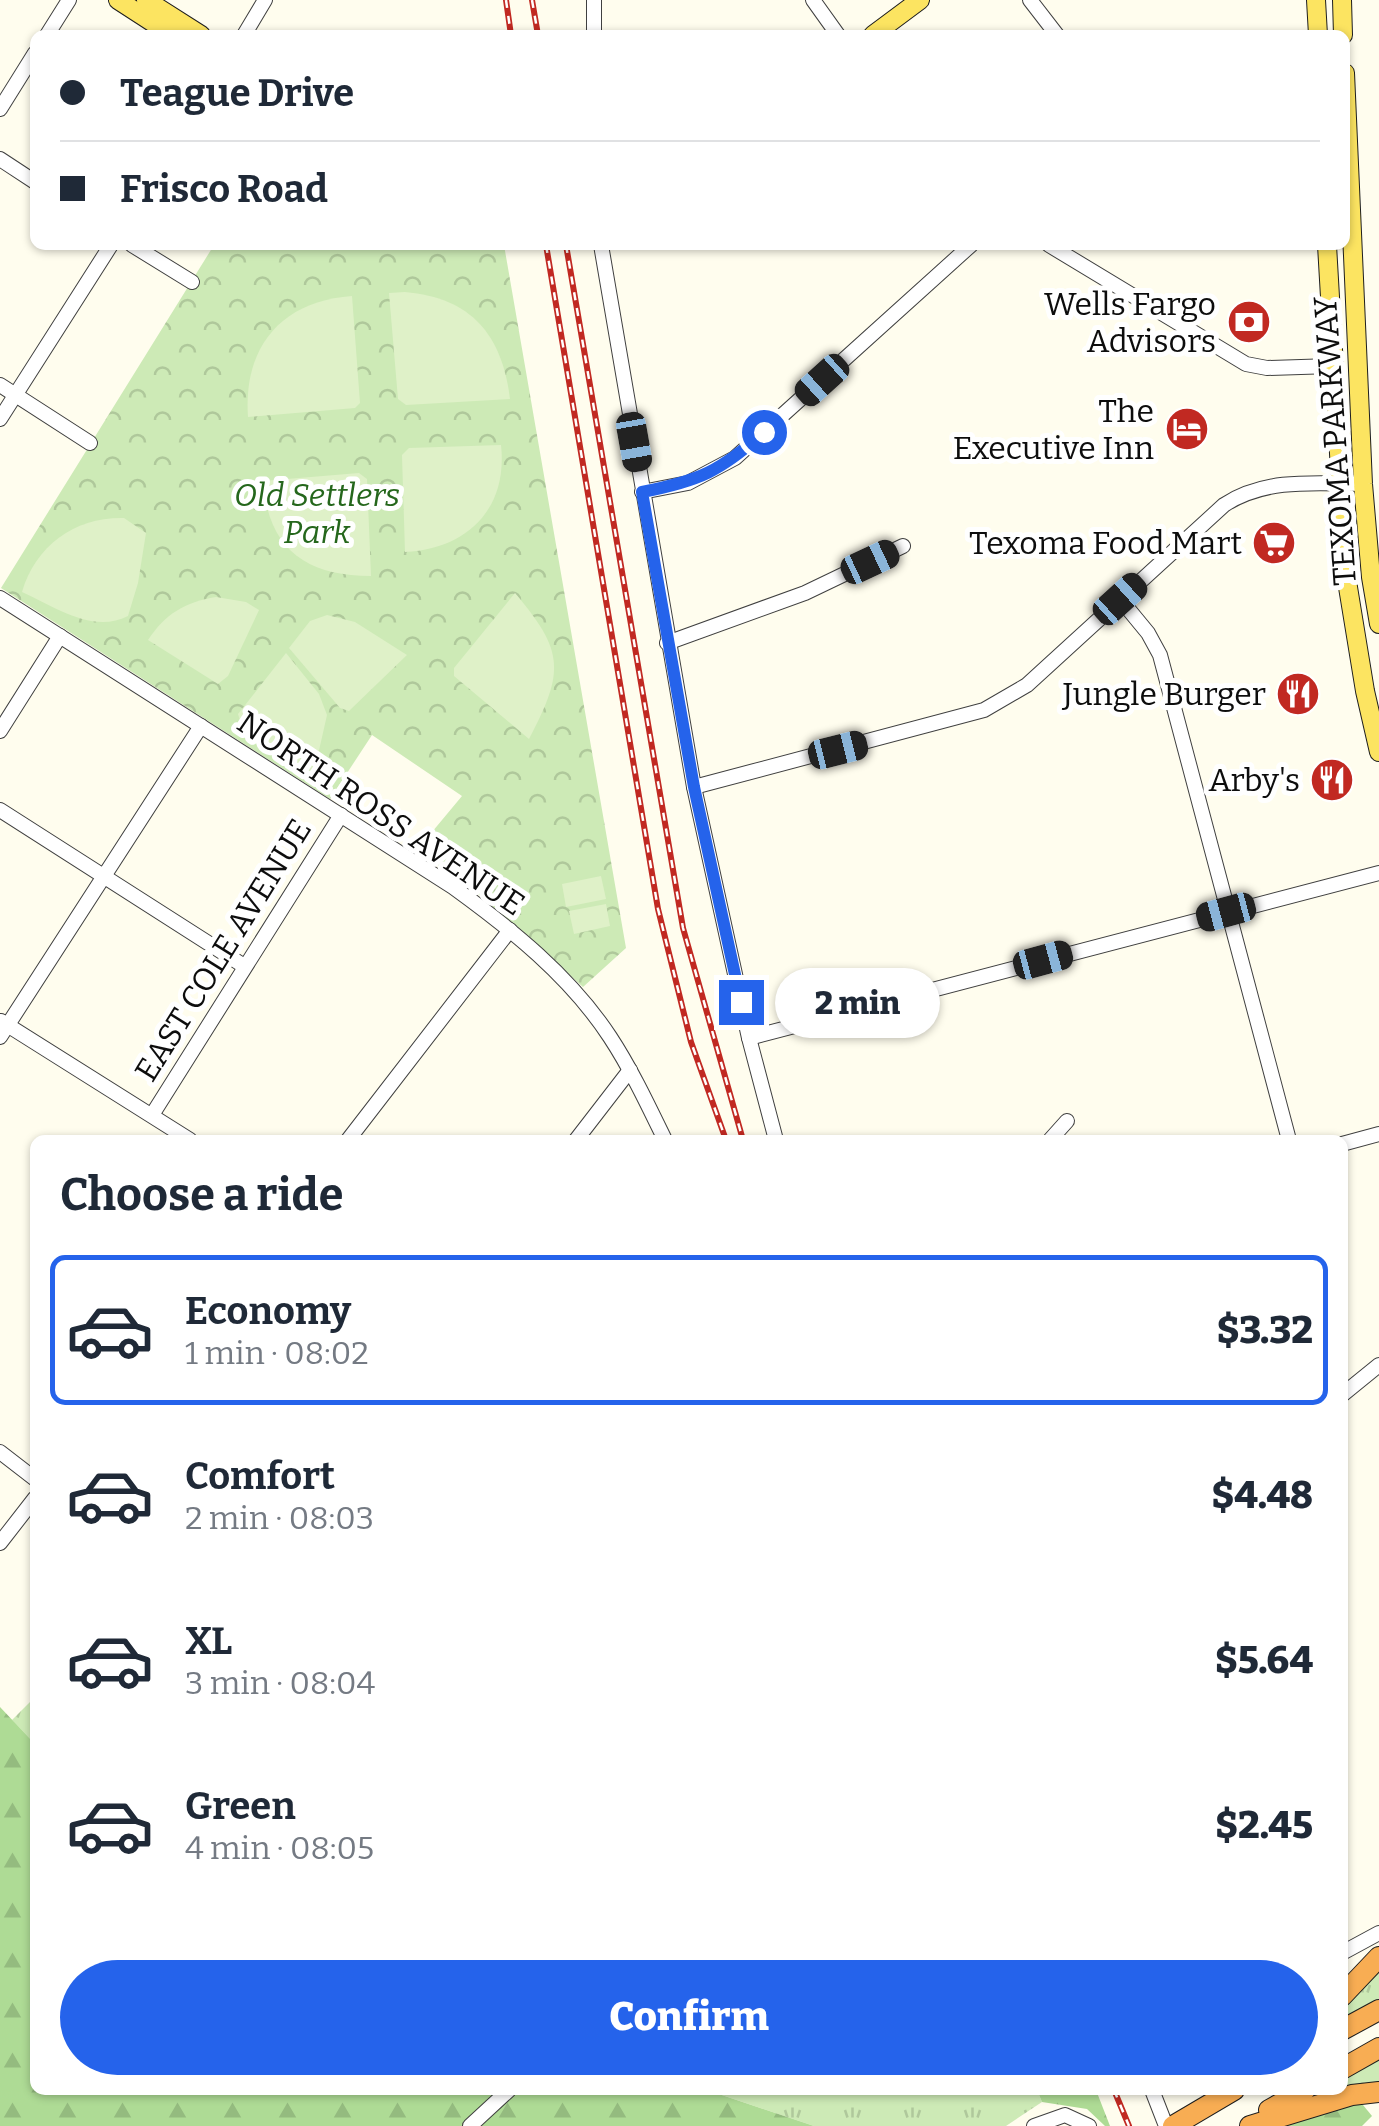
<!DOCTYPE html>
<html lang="en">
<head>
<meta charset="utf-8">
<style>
  :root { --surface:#fff; --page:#f6f6f7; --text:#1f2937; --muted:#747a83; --line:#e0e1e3; --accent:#2563eb }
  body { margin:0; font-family:Bitter,serif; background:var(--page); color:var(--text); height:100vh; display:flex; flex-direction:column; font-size:38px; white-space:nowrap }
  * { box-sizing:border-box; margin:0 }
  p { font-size:32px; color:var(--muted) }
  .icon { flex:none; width:55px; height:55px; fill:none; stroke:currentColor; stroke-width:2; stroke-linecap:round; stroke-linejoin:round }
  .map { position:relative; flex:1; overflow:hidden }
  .details { position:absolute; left:30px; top:1135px; width:1318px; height:960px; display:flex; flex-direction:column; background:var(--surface); border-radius:15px; box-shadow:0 2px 8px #0004 }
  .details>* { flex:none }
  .banner { position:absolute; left:30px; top:30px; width:1320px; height:220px; border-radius:15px; box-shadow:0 2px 8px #0004; display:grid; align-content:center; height:220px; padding:0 30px; background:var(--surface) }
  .end { position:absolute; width:45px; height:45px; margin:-22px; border:12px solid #2563eb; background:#fff; box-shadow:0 0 0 5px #fff }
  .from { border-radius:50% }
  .bubble { position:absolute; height:70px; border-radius:35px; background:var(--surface); box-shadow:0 2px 8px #0004; font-size:32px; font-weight:800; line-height:70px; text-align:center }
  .car { position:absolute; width:30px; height:60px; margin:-30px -15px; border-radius:12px; box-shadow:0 0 8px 2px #0007; background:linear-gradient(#222 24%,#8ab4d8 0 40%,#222 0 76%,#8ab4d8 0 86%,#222 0) }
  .banner b { display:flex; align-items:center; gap:35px; height:95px; font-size:38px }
  .banner b+b { border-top:2px solid var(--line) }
  .banner i { width:25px; height:25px; background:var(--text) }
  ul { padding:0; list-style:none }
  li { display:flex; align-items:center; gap:30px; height:150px; margin:0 20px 15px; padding:0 10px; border:5px solid transparent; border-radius:15px }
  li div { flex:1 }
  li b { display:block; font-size:38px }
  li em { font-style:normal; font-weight:800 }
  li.on { border-color:var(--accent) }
  li>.icon { width:90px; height:90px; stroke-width:1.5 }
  h2 { padding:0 30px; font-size:45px; line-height:120px }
  .cta { display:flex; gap:20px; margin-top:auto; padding:20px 30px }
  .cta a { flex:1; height:115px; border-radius:60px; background:var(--accent); color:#fff; font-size:40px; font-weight:800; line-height:115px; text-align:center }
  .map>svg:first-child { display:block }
  .grass { fill:url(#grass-tufts) }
  .forest { fill:url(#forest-firs) }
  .park { fill:url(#park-crowns) }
  .pitch { fill:#dff1c8 }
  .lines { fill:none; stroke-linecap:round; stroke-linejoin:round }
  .minor-casing { stroke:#404040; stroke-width:16 }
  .major-casing { stroke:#1e1e1e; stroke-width:20 }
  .highway-casing { stroke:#1e1e1e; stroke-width:22 }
  .minor { stroke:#fff; stroke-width:14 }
  .major { stroke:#fce461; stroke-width:18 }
  .highway { stroke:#f8ad53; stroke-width:20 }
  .rail-casing { stroke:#c12922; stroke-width:6 }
  .rail { stroke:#fff; stroke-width:2.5; stroke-dasharray:8; stroke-linecap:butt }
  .route { stroke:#2563eb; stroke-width:12 }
  .labels { text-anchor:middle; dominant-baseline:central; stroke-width:10; stroke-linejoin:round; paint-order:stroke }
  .poi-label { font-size:32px; fill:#0d0d0d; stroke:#fff; text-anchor:end }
  .street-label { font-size:32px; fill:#0d0d0d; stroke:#fff }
  .park-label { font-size:32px; font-style:italic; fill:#25671c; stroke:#fff }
</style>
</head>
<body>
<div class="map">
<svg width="1379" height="2126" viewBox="0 0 1379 2126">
  <defs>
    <pattern id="grass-tufts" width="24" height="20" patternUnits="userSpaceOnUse" patternTransform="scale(2.5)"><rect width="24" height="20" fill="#cdeab6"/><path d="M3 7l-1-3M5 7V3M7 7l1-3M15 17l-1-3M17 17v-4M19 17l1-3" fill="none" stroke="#afc89b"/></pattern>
    <pattern id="forest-firs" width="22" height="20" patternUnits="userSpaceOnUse" patternTransform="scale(2.5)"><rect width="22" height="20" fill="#aedb95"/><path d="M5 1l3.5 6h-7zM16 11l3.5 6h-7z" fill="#94bb7f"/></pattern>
    <pattern id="park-crowns" width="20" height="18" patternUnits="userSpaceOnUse" patternTransform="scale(2.5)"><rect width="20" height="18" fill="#cdeab6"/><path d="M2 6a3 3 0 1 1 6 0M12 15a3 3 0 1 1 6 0" fill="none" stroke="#afc89b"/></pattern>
  </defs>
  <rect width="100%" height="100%" fill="#fffdee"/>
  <g class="grass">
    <path d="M35,1697V1744L12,1720Z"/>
    <path d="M1379,1965V2002L1343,2023V2004Z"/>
    <path d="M1379,2059V2087L1316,2098L1315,2095L1323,2090H1342L1343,2079Z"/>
    <path d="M707,2090H1037L1042,2102L1006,2126H814Z"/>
  </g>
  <g class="forest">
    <path d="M0,1707L35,1744V2090H707L814,2126H0Z"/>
    <path d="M1037,2090H1096L1110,2126H1105L1087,2109L1042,2102Z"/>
    <path d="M1352,2102L1363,2105L1372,2116L1362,2126H1272Z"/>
  </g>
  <path class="park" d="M214,245H504L626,948L583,987L481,896L417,850L462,796L372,735L330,799L1,588Z"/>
  <g class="pitch">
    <path d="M405,292C472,298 502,335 510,399L406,405L398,399L389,293Z"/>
    <path d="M352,296L360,403L355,408L248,417C243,346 282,301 352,296Z"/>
    <path d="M501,445C508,509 467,549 405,552L402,455L409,448Z"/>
    <path d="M359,473L367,479L371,576C306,576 268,549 263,481Z"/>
    <path d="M124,518L146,533L138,583L128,616C93,634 55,607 22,592C36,545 75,517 124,518Z"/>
    <path d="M515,593C565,652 564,672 529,739L454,676V668Z"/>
    <path d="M216,597L246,602L259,610L228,676L218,684L148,640C165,614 185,602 216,597Z"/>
    <path d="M327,615L355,622L407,655L349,711L340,708L289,648L310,621Z"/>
    <path d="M286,653L319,694L327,715L313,777L243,730L238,714Z"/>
    <path d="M601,876L606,899L566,907L562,884Z"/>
    <path d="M606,904L610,926L574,934L569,911Z"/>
  </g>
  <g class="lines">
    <g class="minor-casing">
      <g id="minor">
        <path d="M594,0V35"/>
        <path d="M813,0L838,35"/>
        <path d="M1030,0L1057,35"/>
        <path d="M47,35L69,0"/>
        <path d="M244,35L265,0"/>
        <path d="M0,109L35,53"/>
        <path d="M0,159L35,182"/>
        <path d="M132,245L192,282"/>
        <path d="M601,245L694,787L749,1038L776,1140"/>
        <path d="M1049,245L1246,364L1267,368L1332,366"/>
        <path d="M0,385L90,443"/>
        <path d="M0,419L111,245"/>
        <path d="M642,492L688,483L735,458L971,245"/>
        <path d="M0,598L453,887C511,929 570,976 610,1037C631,1069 648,1105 665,1140"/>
        <path d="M1120,599L1148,633L1160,655L1289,1140"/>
        <path d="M667,643L805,593L903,546"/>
        <path d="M0,731L60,636"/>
        <path d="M694,787L984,710L1027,685L1224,505C1265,478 1315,483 1363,484"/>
        <path d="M0,810L244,966"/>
        <path d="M1,1021L190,1140"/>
        <path d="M0,1037L201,726"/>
        <path d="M749,1038L1379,873"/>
        <path d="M152,1115L341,815"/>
        <path d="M348,1140L510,930"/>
        <path d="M576,1140L630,1070"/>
        <path d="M1050,1140L1067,1121"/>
        <path d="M1342,1144L1379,1134"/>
        <path d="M1342,1395L1379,1365"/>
        <path d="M0,1452L35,1479"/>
        <path d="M0,1543L35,1498"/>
        <path d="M1342,1953L1379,1933"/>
        <path d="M1152,2090L1166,2126"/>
        <path d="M470,2126L509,2090"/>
        <path d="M1034,2126L1065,2115L1089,2126"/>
      </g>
    </g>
    <g class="major-casing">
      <g id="major">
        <path d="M118,0L172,35"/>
        <path d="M146,0L201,35"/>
        <path d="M1316,0L1318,35"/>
        <path d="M1342,0L1343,35"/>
        <path d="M873,35L920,0"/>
        <path d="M1345,73L1363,484L1371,577L1379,624"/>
        <path d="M1327,245L1346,575L1365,691L1379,752"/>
      </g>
    </g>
    <g class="highway-casing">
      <g id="highway">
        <path d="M1342,1996L1379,1957"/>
        <path d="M1342,2030L1379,2010"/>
        <path d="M1342,2069L1379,2048"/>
        <path d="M1269,2110L1305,2090"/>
        <path d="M1173,2126L1234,2090"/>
        <path d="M1250,2126L1352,2095L1379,2092"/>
      </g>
    </g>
    <use href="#minor" class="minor"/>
    <use href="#major" class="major"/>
    <use href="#highway" class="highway"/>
    <g class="rail-casing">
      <g id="rail">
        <path d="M506,0L511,35"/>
        <path d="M532,0L538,35"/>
        <path d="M546,245L658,909L691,1042L726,1140"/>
        <path d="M566,245L683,928L743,1140"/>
        <path d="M1114,2090L1129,2126"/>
      </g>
    </g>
    <use href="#rail" class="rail"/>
  </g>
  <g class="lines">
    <path class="route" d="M741,1002L694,787L642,492C699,481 721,471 764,432"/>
  </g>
  <defs>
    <g id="bank-disc" transform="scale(2.25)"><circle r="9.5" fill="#c12922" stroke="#fff"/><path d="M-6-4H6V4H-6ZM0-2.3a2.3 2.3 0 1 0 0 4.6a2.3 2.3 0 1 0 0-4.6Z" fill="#fff"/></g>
    <g id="hotel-disc" transform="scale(2.25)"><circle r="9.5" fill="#c12922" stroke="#fff"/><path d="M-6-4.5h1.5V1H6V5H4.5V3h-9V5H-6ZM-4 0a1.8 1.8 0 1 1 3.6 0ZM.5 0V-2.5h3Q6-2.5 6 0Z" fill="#fff"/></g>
    <g id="supermarket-disc" transform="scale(2.25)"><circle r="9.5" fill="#c12922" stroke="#fff"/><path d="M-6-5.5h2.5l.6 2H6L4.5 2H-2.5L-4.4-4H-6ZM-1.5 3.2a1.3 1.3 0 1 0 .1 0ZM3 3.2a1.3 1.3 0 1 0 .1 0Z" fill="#fff"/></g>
    <g id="restaurant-disc" transform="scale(2.25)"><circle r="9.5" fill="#c12922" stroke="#fff"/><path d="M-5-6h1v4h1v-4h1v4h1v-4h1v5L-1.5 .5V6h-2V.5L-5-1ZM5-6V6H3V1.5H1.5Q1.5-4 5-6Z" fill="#fff"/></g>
  </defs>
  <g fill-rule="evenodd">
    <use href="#bank-disc" x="1249" y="322"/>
    <use href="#hotel-disc" x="1187" y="429"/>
    <use href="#supermarket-disc" x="1274" y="543"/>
    <use href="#restaurant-disc" x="1298" y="694"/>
    <use href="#restaurant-disc" x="1332" y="780"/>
  </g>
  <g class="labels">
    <g class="poi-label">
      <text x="1216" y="304">Wells Fargo<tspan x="1216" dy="37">Advisors</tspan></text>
      <text x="1154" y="411">The<tspan x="1154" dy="37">Executive Inn</tspan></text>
      <text x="1242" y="543">Texoma Food Mart</text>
      <text x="1266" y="694">Jungle Burger</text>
      <text x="1300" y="780">Arby's</text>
    </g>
    <g class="street-label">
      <text transform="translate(1335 441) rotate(-94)">TEXOMA PARKWAY</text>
      <text transform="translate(381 813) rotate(34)">NORTH ROSS AVENUE</text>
      <text transform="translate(223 950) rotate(-58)">EAST COLE AVENUE</text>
    </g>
    <g class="park-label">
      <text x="317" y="495">Old Settlers<tspan x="317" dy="37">Park</tspan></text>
    </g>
  </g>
</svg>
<i class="end from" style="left:764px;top:432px"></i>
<i class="end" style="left:741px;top:1002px"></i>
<div class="bubble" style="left:775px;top:968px;width:165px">2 min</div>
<i class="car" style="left:822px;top:380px;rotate:228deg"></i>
<i class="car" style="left:634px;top:442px;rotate:170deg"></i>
<i class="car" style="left:870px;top:562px;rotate:65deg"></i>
<i class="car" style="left:1120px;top:599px;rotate:48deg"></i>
<i class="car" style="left:838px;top:750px;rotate:76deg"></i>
<i class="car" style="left:1226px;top:912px;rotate:255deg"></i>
<i class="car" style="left:1043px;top:960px;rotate:75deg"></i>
<div class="banner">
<b><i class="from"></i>Teague Drive</b>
<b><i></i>Frisco Road</b>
</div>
<section class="details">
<h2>Choose a ride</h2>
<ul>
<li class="on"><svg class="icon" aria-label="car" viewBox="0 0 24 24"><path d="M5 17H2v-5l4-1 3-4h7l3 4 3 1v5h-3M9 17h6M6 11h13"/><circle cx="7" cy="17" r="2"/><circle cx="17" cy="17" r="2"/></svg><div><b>Economy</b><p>1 min · 08:02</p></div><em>$3.32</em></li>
<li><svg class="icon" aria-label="car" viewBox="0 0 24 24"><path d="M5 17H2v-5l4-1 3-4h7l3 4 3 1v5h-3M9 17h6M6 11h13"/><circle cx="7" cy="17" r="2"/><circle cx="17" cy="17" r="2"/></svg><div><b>Comfort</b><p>2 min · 08:03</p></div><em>$4.48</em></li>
<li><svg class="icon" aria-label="car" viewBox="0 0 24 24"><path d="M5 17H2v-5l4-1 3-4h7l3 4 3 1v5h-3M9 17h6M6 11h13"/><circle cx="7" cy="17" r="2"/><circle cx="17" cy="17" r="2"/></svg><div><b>XL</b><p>3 min · 08:04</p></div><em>$5.64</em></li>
<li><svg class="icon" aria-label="car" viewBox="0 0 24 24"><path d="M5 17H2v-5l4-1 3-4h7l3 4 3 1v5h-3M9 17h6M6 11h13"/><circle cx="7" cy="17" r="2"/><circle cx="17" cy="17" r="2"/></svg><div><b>Green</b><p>4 min · 08:05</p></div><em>$2.45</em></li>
</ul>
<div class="cta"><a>Confirm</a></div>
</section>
</div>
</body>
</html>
